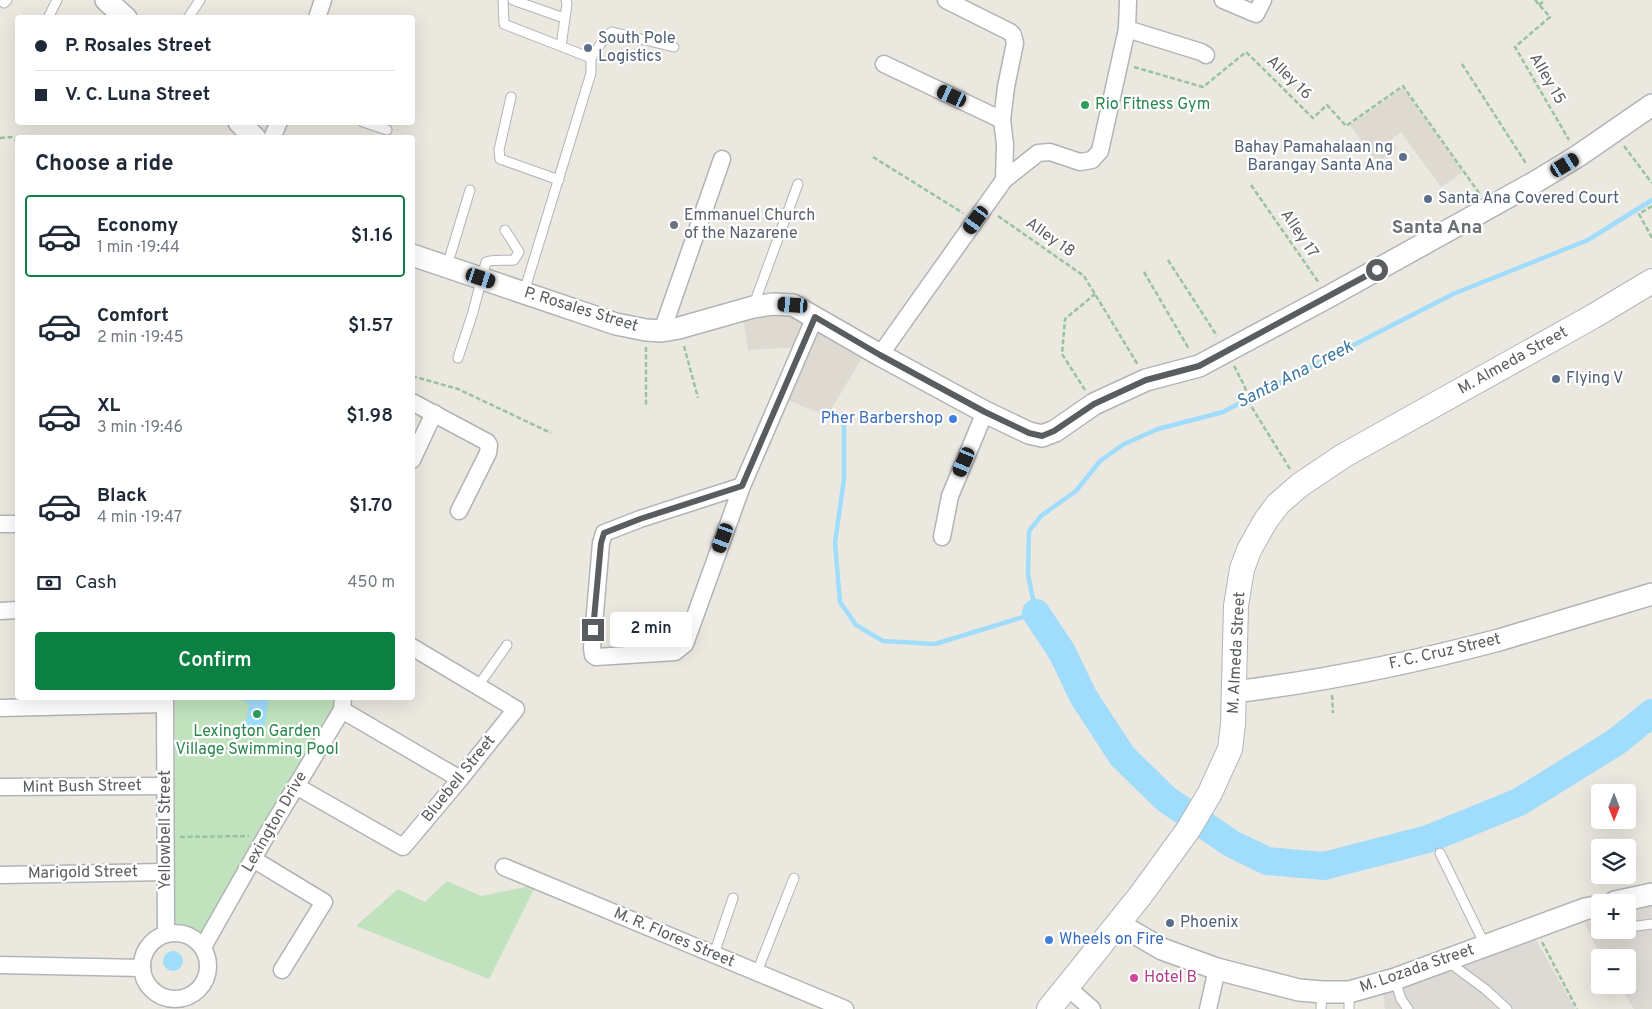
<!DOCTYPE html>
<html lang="en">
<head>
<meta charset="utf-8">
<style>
  :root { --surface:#fff; --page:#f6f6f7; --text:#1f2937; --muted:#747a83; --line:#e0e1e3; --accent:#0b8043 }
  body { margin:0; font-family:Overpass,sans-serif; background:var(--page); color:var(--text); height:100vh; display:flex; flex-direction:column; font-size:19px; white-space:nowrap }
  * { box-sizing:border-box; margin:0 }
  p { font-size:16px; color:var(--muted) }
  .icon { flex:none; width:28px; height:28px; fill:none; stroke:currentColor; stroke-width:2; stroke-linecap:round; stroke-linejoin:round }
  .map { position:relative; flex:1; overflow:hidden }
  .sheet { position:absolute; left:15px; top:135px; width:400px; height:565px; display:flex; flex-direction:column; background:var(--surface); border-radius:5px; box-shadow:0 5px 20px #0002 }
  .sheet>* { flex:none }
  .guide { position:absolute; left:15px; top:15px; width:400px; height:110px; border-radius:5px; box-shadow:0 5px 20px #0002; display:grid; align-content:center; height:110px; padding:0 20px; background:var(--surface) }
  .needle { width:32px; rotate:180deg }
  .controls { position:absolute; left:1591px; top:784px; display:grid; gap:10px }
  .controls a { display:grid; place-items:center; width:45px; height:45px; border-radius:5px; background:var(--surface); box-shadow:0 5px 20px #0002; font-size:25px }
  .end { position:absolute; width:22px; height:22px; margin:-11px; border:6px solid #595d60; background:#fff; box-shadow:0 0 0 2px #fff }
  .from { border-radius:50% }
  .bubble { position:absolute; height:35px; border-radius:5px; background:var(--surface); box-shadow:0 5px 20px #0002; font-size:16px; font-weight:600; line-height:35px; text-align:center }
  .car { position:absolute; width:15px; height:30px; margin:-15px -8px; border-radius:6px; box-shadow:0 0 4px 1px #0007; background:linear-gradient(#222 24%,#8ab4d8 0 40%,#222 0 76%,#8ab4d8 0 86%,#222 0) }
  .guide b { display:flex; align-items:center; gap:18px; height:48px; font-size:19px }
  .guide b+b { border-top:1px solid var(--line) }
  .guide i { width:12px; height:12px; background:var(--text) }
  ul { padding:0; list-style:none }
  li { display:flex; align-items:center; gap:15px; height:82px; margin:0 10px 8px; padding:0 10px; border:2px solid transparent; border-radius:5px }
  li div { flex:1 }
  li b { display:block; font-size:19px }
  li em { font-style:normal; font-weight:600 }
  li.on { border-color:var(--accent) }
  li>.icon { width:45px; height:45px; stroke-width:1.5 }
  h2 { padding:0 20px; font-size:22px; line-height:60px }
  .pay { display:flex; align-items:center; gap:12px; height:55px; padding:0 20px; font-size:19px }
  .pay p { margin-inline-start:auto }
  .primary-button { display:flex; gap:10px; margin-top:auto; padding:10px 20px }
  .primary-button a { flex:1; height:58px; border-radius:5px; background:var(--accent); color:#fff; font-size:20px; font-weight:600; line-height:58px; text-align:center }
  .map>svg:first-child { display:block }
  .industrial { fill:#dddad5 }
  .education { fill:#ded9d1 }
  .green { fill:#c0e2bd }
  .water { fill:#a0dcfb }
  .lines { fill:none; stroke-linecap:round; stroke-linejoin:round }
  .stream { stroke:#a0dcfb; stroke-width:4.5 }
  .river { stroke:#a0dcfb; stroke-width:28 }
  .service-casing { stroke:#b1b4b7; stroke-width:11 }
  .minor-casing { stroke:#b1b4b7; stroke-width:19 }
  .tertiary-casing { stroke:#b1b4b7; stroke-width:24 }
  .secondary-casing { stroke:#b2b6ba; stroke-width:26 }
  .path { stroke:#97c39f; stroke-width:2.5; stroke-dasharray:5 2.5; stroke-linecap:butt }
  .service { stroke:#fff; stroke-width:9 }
  .minor { stroke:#fff; stroke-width:16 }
  .tertiary { stroke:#fff; stroke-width:21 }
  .secondary { stroke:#fff; stroke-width:24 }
  .route { stroke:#595d60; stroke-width:6 }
  .service-dot { fill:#5c6f8a; stroke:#fff; stroke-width:2 }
  .leisure-dot { fill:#2e9e5b; stroke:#fff; stroke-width:2 }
  .worship-dot { fill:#6b7280; stroke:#fff; stroke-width:2 }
  .shop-dot { fill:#3f7fe0; stroke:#fff; stroke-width:2 }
  .hotel-dot { fill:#d1479c; stroke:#fff; stroke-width:2 }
  .labels { text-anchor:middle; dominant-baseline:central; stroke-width:4.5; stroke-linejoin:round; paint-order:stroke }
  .service-label { font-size:16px; fill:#4e5e75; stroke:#fff; text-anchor:start }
  .street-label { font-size:16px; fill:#595d60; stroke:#fff }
  .leisure-label { font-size:16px; fill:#27864d; stroke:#fff; text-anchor:start }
  .worship-label { font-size:16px; fill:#5b616d; stroke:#fff; text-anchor:start }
  .shop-label { font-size:16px; fill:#366cbe; stroke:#fff; text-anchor:end }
  .hotel-label { font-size:16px; fill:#b23c85; stroke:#fff; text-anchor:start }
  .water-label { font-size:18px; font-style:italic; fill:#3d78a3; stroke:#fff }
  .quarter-label { font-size:19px; font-weight:bold; fill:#6a6f72; stroke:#fff }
</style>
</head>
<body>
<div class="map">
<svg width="1652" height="1009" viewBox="0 0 1652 1009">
  <rect width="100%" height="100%" fill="#ebe8e0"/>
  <g class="industrial">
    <path d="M1652,902V1009H1634L1619,985H1628V958L1602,957L1596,947L1585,923L1600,918V930H1628V909Z"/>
    <path d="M1536,940L1575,1009H1385L1383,993L1474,959Z"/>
  </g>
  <g class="education">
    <path d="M1403,88L1463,172L1441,187L1401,132L1391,140L1397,148L1377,163L1350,125Z"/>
    <path d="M793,310L811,318L799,347L748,350L743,317Z"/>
    <path d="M819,327L865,353L827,416L788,400Z"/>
  </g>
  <g class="green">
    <path d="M175,698H334L335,705L202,934L174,922Z"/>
    <path d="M447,881L481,896L536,885L489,979L356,926L398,889L425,902Z"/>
  </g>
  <g class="water">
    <path d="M241,698H269C267,708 267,724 261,732H252L245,727L249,705Z"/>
    <circle cx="173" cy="961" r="10"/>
  </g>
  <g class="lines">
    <path class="stream" d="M844,415V479L835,543L840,602L856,625L883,641L935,644L1036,613L1028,575L1029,531L1041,516L1076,491L1100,461L1124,444L1158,429L1223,412L1453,294L1588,240L1652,200"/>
    <path class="river" d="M1036,613L1062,652L1083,696L1122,756L1166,799L1232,844L1267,861L1324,866L1428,839L1519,802L1616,742L1652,713"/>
    <g class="service-casing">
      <g id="service">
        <path d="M503,0L504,24L591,58V73L524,292"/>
        <path d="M513,0L564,18"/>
        <path d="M4,3L7,0"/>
        <path d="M48,18L57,0"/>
        <path d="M188,18L200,0"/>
        <path d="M561,46L567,4L566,0"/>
        <path d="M591,58L606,36L612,32L674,47"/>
        <path d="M511,97L499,150L500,159L559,180"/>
        <path d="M363,122L387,130"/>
        <path d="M447,266L470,190"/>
        <path d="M753,307L798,184"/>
        <path d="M458,358L473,312L486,262C494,259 505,261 514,260L519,252L505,230"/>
        <path d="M478,686L507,645"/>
        <path d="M1440,853L1485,945"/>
        <path d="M1628,923L1630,927L1652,924"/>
        <path d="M714,954L733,898"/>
        <path d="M1447,961L1485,989L1507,1009"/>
        <path d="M757,972L794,878"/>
        <path d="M1395,980L1401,999L1408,1009"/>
        <path d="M1349,992V1009"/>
        <path d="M1321,1009L1322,992"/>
      </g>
    </g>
    <g class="minor-casing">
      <g id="minor">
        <path d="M1223,0L1256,14L1263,0"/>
        <path d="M317,18L323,0"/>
        <path d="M1127,29L1201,52L1206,55"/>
        <path d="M884,64L1002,120"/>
        <path d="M272,138L279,122"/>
        <path d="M1004,180L1038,153L1050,152L1080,162L1092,160L1100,151L1127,29L1128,0"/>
        <path d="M662,331L722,159"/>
        <path d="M880,355L1004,180L1005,144L1002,120L1006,87L1015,43L1013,35L1010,32L946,0"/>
        <path d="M412,402L487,442L489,445L488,453L459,511"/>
        <path d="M412,460L434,413"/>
        <path d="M742,486L640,519L604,533L601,543L592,648L593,655L596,657L675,652L685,644L742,486L815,317"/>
        <path d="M0,524H18"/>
        <path d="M942,537L950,496L985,412"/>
        <path d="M0,611L18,610"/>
        <path d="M165,698L166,933"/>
        <path d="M0,708L165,704"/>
        <path d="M342,710L460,779"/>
        <path d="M296,786L403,847L460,779L516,709L412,647"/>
        <path d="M0,787L165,786"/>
        <path d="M253,859L324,902L282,970"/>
        <path d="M504,867L845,1009"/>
        <path d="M0,875L166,872"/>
        <circle cx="175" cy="966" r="33"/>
        <path d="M203,947L266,836L342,710L343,698"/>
        <path d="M0,965L142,968"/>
        <path d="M1067,987L1092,1009"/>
        <path d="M1208,1009L1217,969"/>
      </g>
    </g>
    <g class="tertiary-casing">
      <g id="tertiary">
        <path d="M106,0L126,18"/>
        <path d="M239,122L255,138"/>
        <path d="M412,255L616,324L646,330L662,331L679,328L753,307L773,304L793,305L880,355L985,412L1029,433L1042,436L1055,431L1094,404L1146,380L1199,366L1328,297L1537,181L1578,156L1652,105"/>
        <path d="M1234,692C1323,681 1412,663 1499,640C1550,625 1601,609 1652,594"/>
        <path d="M1615,902L1652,894"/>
        <path d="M1119,924L1162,949L1217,969L1299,990L1322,992H1349L1395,979L1585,909L1600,906"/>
      </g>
    </g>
    <g class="secondary-casing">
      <path id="secondary" d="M1049,1009L1140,896L1188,830L1210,793L1230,749L1233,724L1236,606L1242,569L1249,550L1266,520L1278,504L1300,485L1343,456L1592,317L1652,281"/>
    </g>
    <g class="path">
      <path d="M1535,0L1550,17L1515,47L1569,140"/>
      <path d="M1539,5L1545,0"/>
      <path d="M1462,64L1527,165"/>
      <path d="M1134,67L1203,87L1246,52L1313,118L1327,105L1346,126L1403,86L1479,193"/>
      <path d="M0,138L11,137L18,142"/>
      <path d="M1624,146L1652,183"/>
      <path d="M873,157L963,213"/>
      <path d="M1251,185L1319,283"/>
      <path d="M1652,206L1639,214L1652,238"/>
      <path d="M998,216L1084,276L1138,365"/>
      <path d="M1168,260L1217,336"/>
      <path d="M1144,272L1189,349"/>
      <path d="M684,346L698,398"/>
      <path d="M646,347V407"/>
      <path d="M1234,366L1244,385L1251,406L1290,469"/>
      <path d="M412,376L458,389L551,433"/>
      <path d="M1085,390L1062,354L1065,319L1095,294"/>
      <path d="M1332,695L1333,713"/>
      <path d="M180,837L249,836"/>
      <path d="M1542,942L1577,1009"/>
    </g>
    <use href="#service" class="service"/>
    <use href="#minor" class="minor"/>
    <use href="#tertiary" class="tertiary"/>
    <use href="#secondary" class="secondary"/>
  </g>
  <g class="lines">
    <path class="route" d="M593,630L601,543L604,533L640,519L742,486L815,317L880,355L985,412L1029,433L1042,436L1054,431L1094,404L1146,380L1199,366L1377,270"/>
  </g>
  <g class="service-dot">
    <circle cx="588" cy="48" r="5"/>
    <circle cx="1403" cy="157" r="5"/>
    <circle cx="1428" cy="199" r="5"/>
    <circle cx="1556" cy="379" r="5"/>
    <circle cx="1170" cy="923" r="5"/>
  </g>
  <g class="leisure-dot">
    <circle cx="1085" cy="105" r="5"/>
    <circle cx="257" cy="714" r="5"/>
  </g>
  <circle class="worship-dot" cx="674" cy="225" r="5"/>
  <g class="shop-dot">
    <circle cx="953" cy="419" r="5"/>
    <circle cx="1049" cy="940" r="5"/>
  </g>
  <circle class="hotel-dot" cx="1134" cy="978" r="5"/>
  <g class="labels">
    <g class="service-label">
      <text x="598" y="39">South Pole<tspan x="598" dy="18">Logistics</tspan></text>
      <text x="1393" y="148" text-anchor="end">Bahay Pamahalaan ng<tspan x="1393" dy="18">Barangay Santa Ana</tspan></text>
      <text x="1438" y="199">Santa Ana Covered Court</text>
      <text x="1566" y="379">Flying V</text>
      <text x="1180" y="923">Phoenix</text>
    </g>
    <g class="street-label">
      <text transform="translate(1289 78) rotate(44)">Alley 16</text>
      <text transform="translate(1547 79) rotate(60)">Alley 15</text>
      <text transform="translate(1299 234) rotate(56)">Alley 17</text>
      <text transform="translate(1050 238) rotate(35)">Alley 18</text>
      <text transform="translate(581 310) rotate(17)">P. Rosales Street</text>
      <text transform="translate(1513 361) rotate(-29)">M. Almeda Street</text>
      <text transform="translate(1445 652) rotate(-13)">F. C. Cruz Street</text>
      <text transform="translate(1237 653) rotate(-87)">M. Almeda Street</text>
      <text transform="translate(459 779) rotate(-51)">Bluebell Street</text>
      <text transform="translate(82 787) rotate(-1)">Mint Bush Street</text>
      <text transform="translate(275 822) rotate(-60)">Lexington Drive</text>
      <text transform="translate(166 830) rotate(-90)">Yellowbell Street</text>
      <text transform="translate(83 873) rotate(-1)">Marigold Street</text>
      <text transform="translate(674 938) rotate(23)">M. R. Flores Street</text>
      <text transform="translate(1417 969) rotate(-19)">M. Lozada Street</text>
    </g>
    <g class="leisure-label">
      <text x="1095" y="105">Rio Fitness Gym</text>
      <text x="257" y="732" text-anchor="middle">Lexington Garden<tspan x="257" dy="18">Village Swimming Pool</tspan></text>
    </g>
    <g class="worship-label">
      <text x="684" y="216">Emmanuel Church<tspan x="684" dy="18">of the Nazarene</tspan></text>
    </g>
    <g class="shop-label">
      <text x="943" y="419">Pher Barbershop</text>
      <text x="1059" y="940" text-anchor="start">Wheels on Fire</text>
    </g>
    <g class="hotel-label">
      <text x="1144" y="978">Hotel B</text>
    </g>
    <g class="water-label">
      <text transform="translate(1295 375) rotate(-27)">Santa Ana Creek</text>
    </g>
    <g class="quarter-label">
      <text x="1437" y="228">Santa Ana</text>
    </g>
  </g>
</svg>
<div class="controls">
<a><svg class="needle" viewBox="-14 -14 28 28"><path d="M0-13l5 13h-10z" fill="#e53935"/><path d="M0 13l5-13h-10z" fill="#747a83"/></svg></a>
<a><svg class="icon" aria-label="layers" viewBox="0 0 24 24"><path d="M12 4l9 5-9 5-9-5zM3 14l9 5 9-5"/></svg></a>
<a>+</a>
<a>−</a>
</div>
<i class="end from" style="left:1377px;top:270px"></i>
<i class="end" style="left:593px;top:630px"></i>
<div class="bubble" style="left:610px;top:612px;width:82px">2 min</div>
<i class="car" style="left:952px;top:96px;rotate:295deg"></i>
<i class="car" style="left:1565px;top:165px;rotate:59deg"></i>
<i class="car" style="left:976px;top:220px;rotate:216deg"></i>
<i class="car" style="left:481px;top:278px;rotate:108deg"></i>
<i class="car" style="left:793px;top:305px;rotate:274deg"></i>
<i class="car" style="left:964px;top:462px;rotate:203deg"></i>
<i class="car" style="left:723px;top:538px;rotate:200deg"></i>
<div class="guide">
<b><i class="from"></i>P. Rosales Street</b>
<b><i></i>V. C. Luna Street</b>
</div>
<section class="sheet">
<h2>Choose a ride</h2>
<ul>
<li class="on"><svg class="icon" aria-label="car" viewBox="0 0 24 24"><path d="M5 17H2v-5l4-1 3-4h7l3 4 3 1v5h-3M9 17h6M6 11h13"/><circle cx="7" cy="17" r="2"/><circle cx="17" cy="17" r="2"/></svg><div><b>Economy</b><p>1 min · 19:44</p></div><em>$1.16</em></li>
<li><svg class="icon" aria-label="car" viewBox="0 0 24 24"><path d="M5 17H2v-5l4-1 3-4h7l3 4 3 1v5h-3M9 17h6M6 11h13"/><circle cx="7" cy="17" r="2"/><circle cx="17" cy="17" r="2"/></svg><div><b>Comfort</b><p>2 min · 19:45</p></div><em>$1.57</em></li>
<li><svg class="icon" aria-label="car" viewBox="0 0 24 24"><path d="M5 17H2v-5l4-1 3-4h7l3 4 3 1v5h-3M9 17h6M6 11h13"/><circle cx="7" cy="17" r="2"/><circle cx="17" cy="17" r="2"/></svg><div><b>XL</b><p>3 min · 19:46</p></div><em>$1.98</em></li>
<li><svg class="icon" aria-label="car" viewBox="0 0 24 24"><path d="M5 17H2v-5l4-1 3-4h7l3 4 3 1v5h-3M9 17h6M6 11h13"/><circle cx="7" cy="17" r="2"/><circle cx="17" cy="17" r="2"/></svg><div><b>Black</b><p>4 min · 19:47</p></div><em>$1.70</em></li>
</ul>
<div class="pay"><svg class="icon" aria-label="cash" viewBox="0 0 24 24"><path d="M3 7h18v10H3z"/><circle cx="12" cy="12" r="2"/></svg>Cash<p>450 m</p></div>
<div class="primary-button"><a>Confirm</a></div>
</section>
</div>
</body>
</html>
